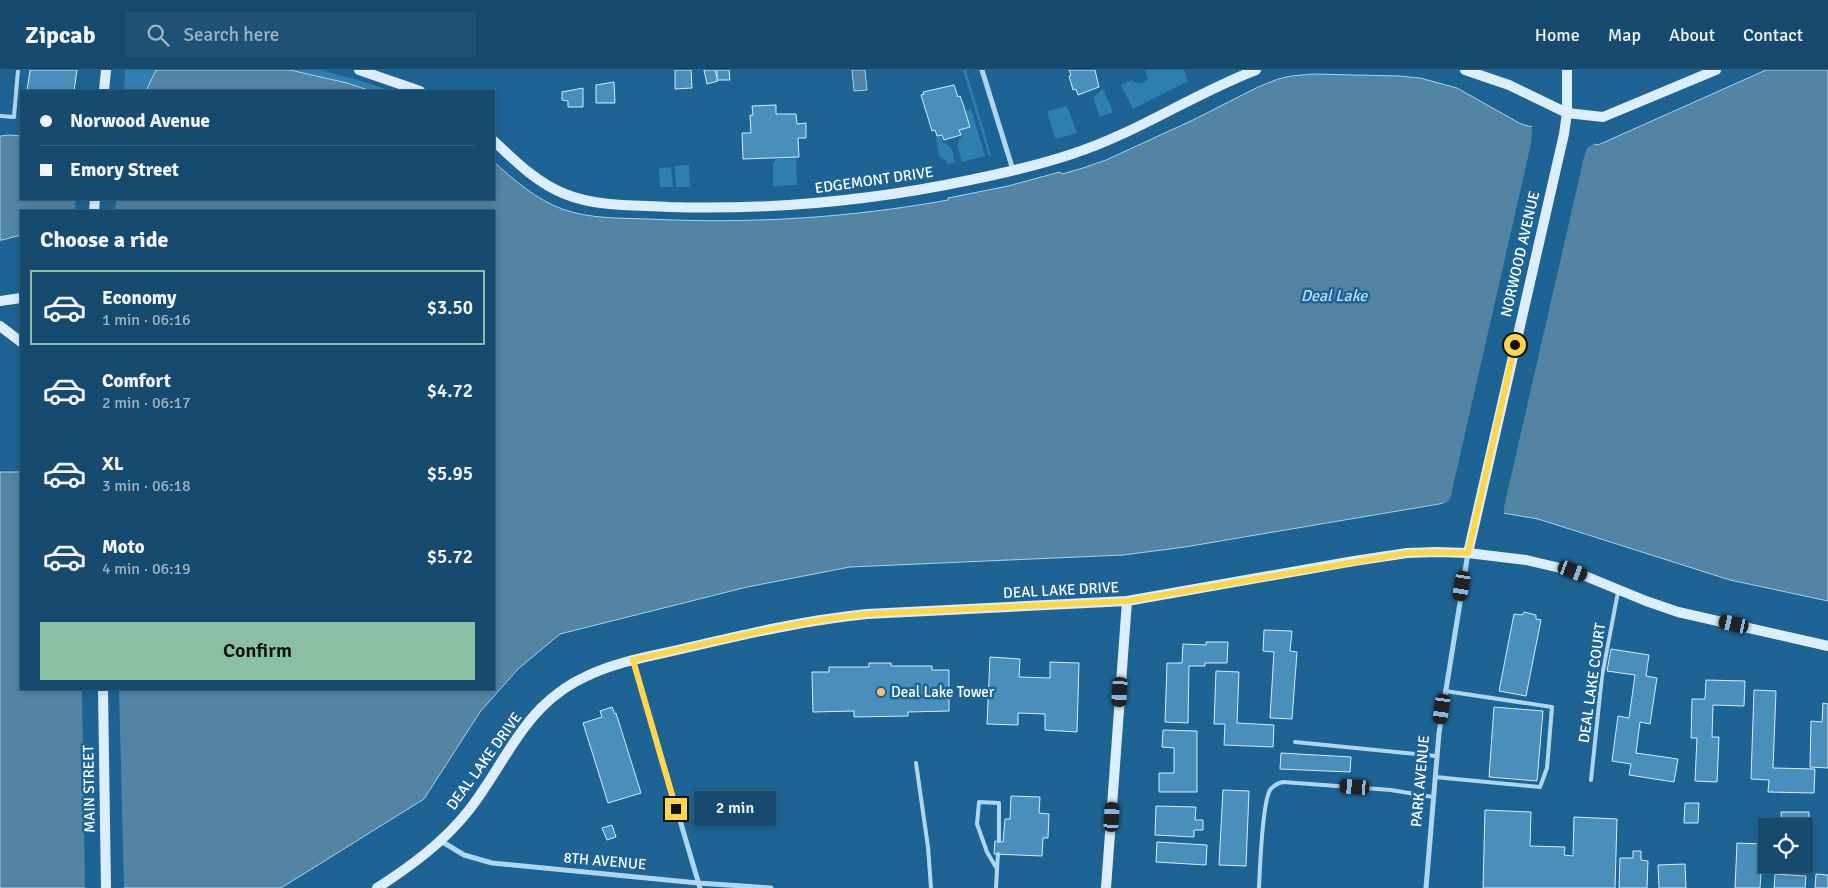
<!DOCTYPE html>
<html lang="en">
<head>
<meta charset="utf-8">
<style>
  :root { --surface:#164b6f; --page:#1f5274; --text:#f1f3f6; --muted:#9eb3c3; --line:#356382; --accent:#8abfa5 }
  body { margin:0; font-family:Signika,sans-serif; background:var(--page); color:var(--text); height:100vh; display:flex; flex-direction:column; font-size:19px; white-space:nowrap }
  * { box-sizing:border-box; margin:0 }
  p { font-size:16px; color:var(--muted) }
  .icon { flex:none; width:28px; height:28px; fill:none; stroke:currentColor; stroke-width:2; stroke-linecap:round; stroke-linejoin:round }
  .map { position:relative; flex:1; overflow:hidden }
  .sheet { position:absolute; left:20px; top:140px; width:475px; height:480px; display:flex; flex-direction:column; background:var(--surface); border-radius:0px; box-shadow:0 2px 8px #0003,0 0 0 1px var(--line) }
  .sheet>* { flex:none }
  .top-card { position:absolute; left:20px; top:20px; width:475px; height:110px; border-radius:0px; box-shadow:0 2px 8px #0003,0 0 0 1px var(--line); display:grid; align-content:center; height:110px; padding:0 20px; background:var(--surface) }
  .tools { position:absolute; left:1758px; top:748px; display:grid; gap:10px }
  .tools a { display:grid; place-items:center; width:55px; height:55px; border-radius:0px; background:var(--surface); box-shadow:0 2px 8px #0003,0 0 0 1px var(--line); font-size:25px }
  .end { position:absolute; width:22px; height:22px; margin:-11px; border:6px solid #ffd54a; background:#111; box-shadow:0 0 0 2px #111 }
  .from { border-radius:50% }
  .bubble { position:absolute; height:35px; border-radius:0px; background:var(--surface); box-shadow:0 2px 8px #0003,0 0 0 1px var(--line); font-size:16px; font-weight:600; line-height:35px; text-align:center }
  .car { position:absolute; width:15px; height:30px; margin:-15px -8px; border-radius:6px; box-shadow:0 0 4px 1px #0007; background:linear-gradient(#222 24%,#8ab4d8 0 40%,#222 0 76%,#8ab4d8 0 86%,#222 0) }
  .top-card b { display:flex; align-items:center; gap:18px; height:48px; font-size:19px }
  .top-card b+b { border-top:1px solid var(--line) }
  .top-card i { width:12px; height:12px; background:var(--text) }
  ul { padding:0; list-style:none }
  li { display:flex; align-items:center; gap:15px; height:75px; margin:0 10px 8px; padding:0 10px; border:2px solid transparent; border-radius:0px }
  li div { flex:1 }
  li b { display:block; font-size:19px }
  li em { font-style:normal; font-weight:600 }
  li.selected { border-color:var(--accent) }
  li>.icon { width:45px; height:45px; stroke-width:1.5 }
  h2 { padding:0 20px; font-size:22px; line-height:60px }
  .primary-button { display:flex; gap:10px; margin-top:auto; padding:10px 20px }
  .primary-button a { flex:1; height:58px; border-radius:0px; background:var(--accent); color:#111; font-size:20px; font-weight:600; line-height:58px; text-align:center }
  header { display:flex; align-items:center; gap:30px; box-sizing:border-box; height:70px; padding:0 25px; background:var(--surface); border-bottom:1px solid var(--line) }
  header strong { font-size:24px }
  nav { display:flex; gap:28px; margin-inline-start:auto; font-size:18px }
  .search { width:350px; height:45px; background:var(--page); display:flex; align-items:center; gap:12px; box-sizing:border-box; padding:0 18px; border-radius:0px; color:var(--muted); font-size:19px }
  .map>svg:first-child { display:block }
  .green { fill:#307fb1 }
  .water { fill:#5384a4; stroke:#a2d3f0 }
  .pier { fill:#1d6494 }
  .building { fill:#4a8fbc; stroke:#d5ecfa }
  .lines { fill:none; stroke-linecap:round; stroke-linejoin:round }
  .lane { stroke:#afd6ef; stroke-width:4 }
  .street { stroke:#afd6ef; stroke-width:5 }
  .secondary { stroke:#dceefb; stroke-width:10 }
  .route { stroke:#ffd54a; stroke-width:6 }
  .poi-dot { fill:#febd6d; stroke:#1d6494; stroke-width:2 }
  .labels { text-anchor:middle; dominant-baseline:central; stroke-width:5; stroke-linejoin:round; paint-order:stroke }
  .street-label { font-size:15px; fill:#fff; stroke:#1d6494 }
  .poi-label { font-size:15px; fill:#fff; stroke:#1d6494; text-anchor:start }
  .water-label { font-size:16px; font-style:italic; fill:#bbdff5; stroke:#1d6494 }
</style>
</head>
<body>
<header>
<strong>Zipcab</strong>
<div class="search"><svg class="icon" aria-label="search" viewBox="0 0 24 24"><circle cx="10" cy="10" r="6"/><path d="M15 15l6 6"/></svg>Search here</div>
<nav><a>Home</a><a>Map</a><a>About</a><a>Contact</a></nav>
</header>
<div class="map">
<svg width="1828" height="818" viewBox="0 0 1828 818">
  <rect width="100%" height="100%" fill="#1d6494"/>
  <g class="green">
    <path d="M125,0H319L358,10L392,21H124Z"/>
    <path d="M963,0H966L991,85L989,86Z"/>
    <path d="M1145,0H1184L1188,11L1133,39L1121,15L1132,10C1137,15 1143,14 1148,9Z"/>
    <path d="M1103,19L1113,42L1100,47L1093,27Z"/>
    <path d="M1067,36L1077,63L1055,69L1047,41Z"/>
    <path d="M971,39L985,86L962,92L957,75L959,72V69L962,68L959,60L970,57L966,41Z"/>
    <path d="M941,65L943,73C953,74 953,84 955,93L947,94L946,90L939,86L936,67Z"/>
    <path d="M796,88L797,115L773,116V94L776,89Z"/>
    <path d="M689,95L690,117H676L675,96Z"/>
    <path d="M671,97L673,117H660L659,98Z"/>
  </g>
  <g class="water">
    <path d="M156,0H290L347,13L371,21H146Z"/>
    <path d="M852,0H865L867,20L854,21Z"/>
    <path d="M1766,0H1828V531L1730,510L1538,449L1445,433L1185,477L1123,485L850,497L747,517L560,564L518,599L480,642L424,729L281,818H0V402H21V619H494V141H21V165L2,170H0V66L9,65L21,66V129H494V92C515,111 536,129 562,139C590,149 620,148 649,149C749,154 849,148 948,130V128L1008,116L1060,102L1062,104L1083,98L1106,90L1193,50L1258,17L1278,9L1291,6L1312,4L1399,6L1420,8L1457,18L1521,54L1598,75Z"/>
  </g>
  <g class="pier">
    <path d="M1540,56L1593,70L1597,72L1587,78L1584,87L1504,437V444L1506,446L1439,435L1449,431L1451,425L1531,74L1532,62L1531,57Z"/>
    <path d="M76,129H116L115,141H75Z"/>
    <path d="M82,619H119L124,818H85Z"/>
  </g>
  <g class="building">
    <path d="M30,0H77L74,21H27Z"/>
    <path d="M675,0H691L692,18L675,19Z"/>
    <path d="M704,0H715L718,11L707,14Z"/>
    <path d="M717,0H729L730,10H717Z"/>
    <path d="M1069,0H1095L1099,17L1078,25L1076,19L1073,20L1069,6L1071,5Z"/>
    <path d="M614,12L615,33H596V15Z"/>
    <path d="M954,15L958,27L960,26L963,34L970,57L959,60L961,65L944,70L942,65L937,66L935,60L932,61L921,25L924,24L923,22Z"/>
    <path d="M583,18V37H568V31L562,30V22Z"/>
    <path d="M776,35V44H796L797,54L806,53V68H798L799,87L743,89L742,63H751L750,45H753L752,36Z"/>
    <path d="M1524,542L1536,545V549L1541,550L1526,626L1499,621L1514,544L1522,545Z"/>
    <path d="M1264,560L1292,561L1290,581L1297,582L1292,649L1270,648L1274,582L1263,581Z"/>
    <path d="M1206,572H1228L1227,593H1205V596H1189L1188,653L1165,652L1167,593H1182L1183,574L1206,575Z"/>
    <path d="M1611,579L1649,585L1646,606L1657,608L1650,654L1640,652L1636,683L1678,689L1674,712L1629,705L1631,694L1612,691L1618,646L1629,648L1635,605L1607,601Z"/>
    <path d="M990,587L1020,589L1019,607L1050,608V592L1079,593L1077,662L1045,660V644L1018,643V655L987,654Z"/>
    <path d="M869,593H891V596H932V600H949V641L908,642V646L854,647V641L813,642L812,602H829V597H869Z"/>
    <path d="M1216,601L1239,602L1237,653L1274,655L1273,677L1224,675L1225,654H1214Z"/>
    <path d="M1706,610L1745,611L1744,636L1713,635L1712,667H1719L1717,712L1695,711L1697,668H1691L1692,629H1705Z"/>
    <path d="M1754,620L1776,621L1773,698L1815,699L1814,723L1768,722L1769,710L1751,709Z"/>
    <path d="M1823,633L1828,634V698L1810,697L1811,651L1822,652Z"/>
    <path d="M612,637L615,644L616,643L641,723L608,733L583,653L602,647L600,641Z"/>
    <path d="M1494,637L1543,641L1537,711L1489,707Z"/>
    <path d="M1163,660L1197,661V722H1159V703H1174V678L1162,677Z"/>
    <path d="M1281,683L1351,687L1350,702L1280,699Z"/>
    <path d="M1223,720L1249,721L1246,796L1219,795Z"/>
    <path d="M1011,726L1040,727L1039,743L1049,744L1048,768H1043L1042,786L994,784L995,771L1003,772L1005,749H1010Z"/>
    <path d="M1685,733H1699L1698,753H1684Z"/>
    <path d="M1156,736L1196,737L1195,750H1203V760H1194V767L1155,765Z"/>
    <path d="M1485,740L1531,742L1530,776L1565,777L1564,785L1573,786L1574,747L1617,749L1615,818H1483Z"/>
    <path d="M1781,742H1809V765H1804V756H1782Z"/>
    <path d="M612,755L616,767L607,770L602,758Z"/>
    <path d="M1157,772L1207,775L1206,795L1156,792Z"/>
    <path d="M1737,773L1763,774L1760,818H1735Z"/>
    <path d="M1633,781H1641V790L1648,791L1647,818H1619L1620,788H1633Z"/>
    <path d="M1685,794L1686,818H1659L1658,795Z"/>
    <path d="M1775,804L1806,806L1805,818H1774Z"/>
    <path d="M1816,804L1828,805V818H1815Z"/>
  </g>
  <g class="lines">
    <g class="lane">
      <path d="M0,46L14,47L18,0"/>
      <path d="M1295,672L1436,686"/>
      <path d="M916,693L928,777L931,818"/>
      <path d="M1435,707L1540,717L1547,698L1552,637L1445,621"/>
      <path d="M1591,710L1602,606L1618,522"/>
      <path d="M998,784L997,799L987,782L977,754L979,732L999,733V771"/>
      <path d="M996,818L997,799"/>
      <path d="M1259,818C1260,798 1262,734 1270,720C1274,715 1277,713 1283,712L1391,720L1433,727"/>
    </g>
    <g class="street">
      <path d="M982,0L1013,100"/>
      <path d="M633,591L700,818"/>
      <path d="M441,771L464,785L492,793L698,813L771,818"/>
      <path d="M1426,818L1439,663L1468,483"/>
    </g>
    <g class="secondary">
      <path d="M359,0L420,21"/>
      <path d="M1465,0L1509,15L1567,43L1603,47L1716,0"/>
      <path d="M104,21L106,0"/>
      <path d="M494,71C515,91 537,113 565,124C597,137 634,135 669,137C770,140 871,131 970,110C1004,103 1039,95 1072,84C1137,63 1193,24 1256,0"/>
      <path d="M94,141L95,129"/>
      <path d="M0,231L21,228"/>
      <path d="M0,256L21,272"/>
      <path d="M1468,483L1564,64L1567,43V0"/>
      <path d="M103,619L106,818"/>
      <path d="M377,818C411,796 444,772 469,740C495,707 512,668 541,638C554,625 571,613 587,606C618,591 653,586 686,578C746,564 806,550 867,544L1127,531L1354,491L1407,483L1437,482L1468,483L1526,490L1573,501L1646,531L1678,542L1828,576"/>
      <path d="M1106,818L1127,531"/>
    </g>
  </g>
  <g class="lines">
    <path class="route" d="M676,739L633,590C711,573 788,552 867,544L1127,531L1407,483L1437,482L1468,483L1515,275"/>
  </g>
  <circle class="poi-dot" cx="881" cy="622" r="5"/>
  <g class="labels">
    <g class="street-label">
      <text transform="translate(874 110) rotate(-8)">EDGEMONT DRIVE</text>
      <text transform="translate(1520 184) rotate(-77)">NORWOOD AVENUE</text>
      <text transform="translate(1061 520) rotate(-3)">DEAL LAKE DRIVE</text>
      <text transform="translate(1592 613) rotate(-82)">DEAL LAKE COURT</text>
      <text transform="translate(484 691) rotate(-54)">DEAL LAKE DRIVE</text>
      <text transform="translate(1420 711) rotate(-85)">PARK AVENUE</text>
      <text transform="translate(89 719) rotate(-91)">MAIN STREET</text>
      <text transform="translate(605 791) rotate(5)">8TH AVENUE</text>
    </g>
    <g class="poi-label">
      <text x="891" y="622">Deal Lake Tower</text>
    </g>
    <g class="water-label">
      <text x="1334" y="226">Deal Lake</text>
    </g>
  </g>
</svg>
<div class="tools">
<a><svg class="icon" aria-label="locate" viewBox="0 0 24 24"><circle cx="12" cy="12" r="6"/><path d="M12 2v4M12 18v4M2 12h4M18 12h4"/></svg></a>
</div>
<i class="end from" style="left:1515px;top:275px"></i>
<i class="end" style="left:676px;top:739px"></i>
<div class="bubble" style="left:694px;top:721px;width:82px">2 min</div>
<i class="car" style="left:1573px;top:501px;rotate:111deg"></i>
<i class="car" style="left:1462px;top:516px;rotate:190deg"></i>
<i class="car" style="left:1734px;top:554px;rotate:283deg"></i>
<i class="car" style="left:1120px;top:622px;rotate:184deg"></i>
<i class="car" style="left:1442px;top:639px;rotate:188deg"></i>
<i class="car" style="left:1355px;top:717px;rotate:274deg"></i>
<i class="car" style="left:1112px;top:747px;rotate:4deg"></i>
<div class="top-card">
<b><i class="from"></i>Norwood Avenue</b>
<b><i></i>Emory Street</b>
</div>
<section class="sheet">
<h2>Choose a ride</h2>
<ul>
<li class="selected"><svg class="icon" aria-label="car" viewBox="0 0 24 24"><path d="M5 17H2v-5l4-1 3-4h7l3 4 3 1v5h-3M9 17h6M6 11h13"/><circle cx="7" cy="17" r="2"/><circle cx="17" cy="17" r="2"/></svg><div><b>Economy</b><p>1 min · 06:16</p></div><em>$3.50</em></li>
<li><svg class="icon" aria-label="car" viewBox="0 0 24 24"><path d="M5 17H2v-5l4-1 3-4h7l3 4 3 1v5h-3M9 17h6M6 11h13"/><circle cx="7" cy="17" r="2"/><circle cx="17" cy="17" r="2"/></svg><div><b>Comfort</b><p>2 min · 06:17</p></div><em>$4.72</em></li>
<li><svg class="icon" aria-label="car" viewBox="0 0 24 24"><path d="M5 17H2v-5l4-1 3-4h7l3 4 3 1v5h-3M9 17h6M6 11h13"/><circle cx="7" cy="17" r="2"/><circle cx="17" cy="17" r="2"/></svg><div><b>XL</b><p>3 min · 06:18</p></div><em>$5.95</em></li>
<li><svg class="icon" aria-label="car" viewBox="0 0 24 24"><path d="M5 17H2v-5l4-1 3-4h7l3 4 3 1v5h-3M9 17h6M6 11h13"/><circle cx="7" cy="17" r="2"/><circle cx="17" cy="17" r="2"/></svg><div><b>Moto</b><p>4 min · 06:19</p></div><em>$5.72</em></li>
</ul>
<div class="primary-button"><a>Confirm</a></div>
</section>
</div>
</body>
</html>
